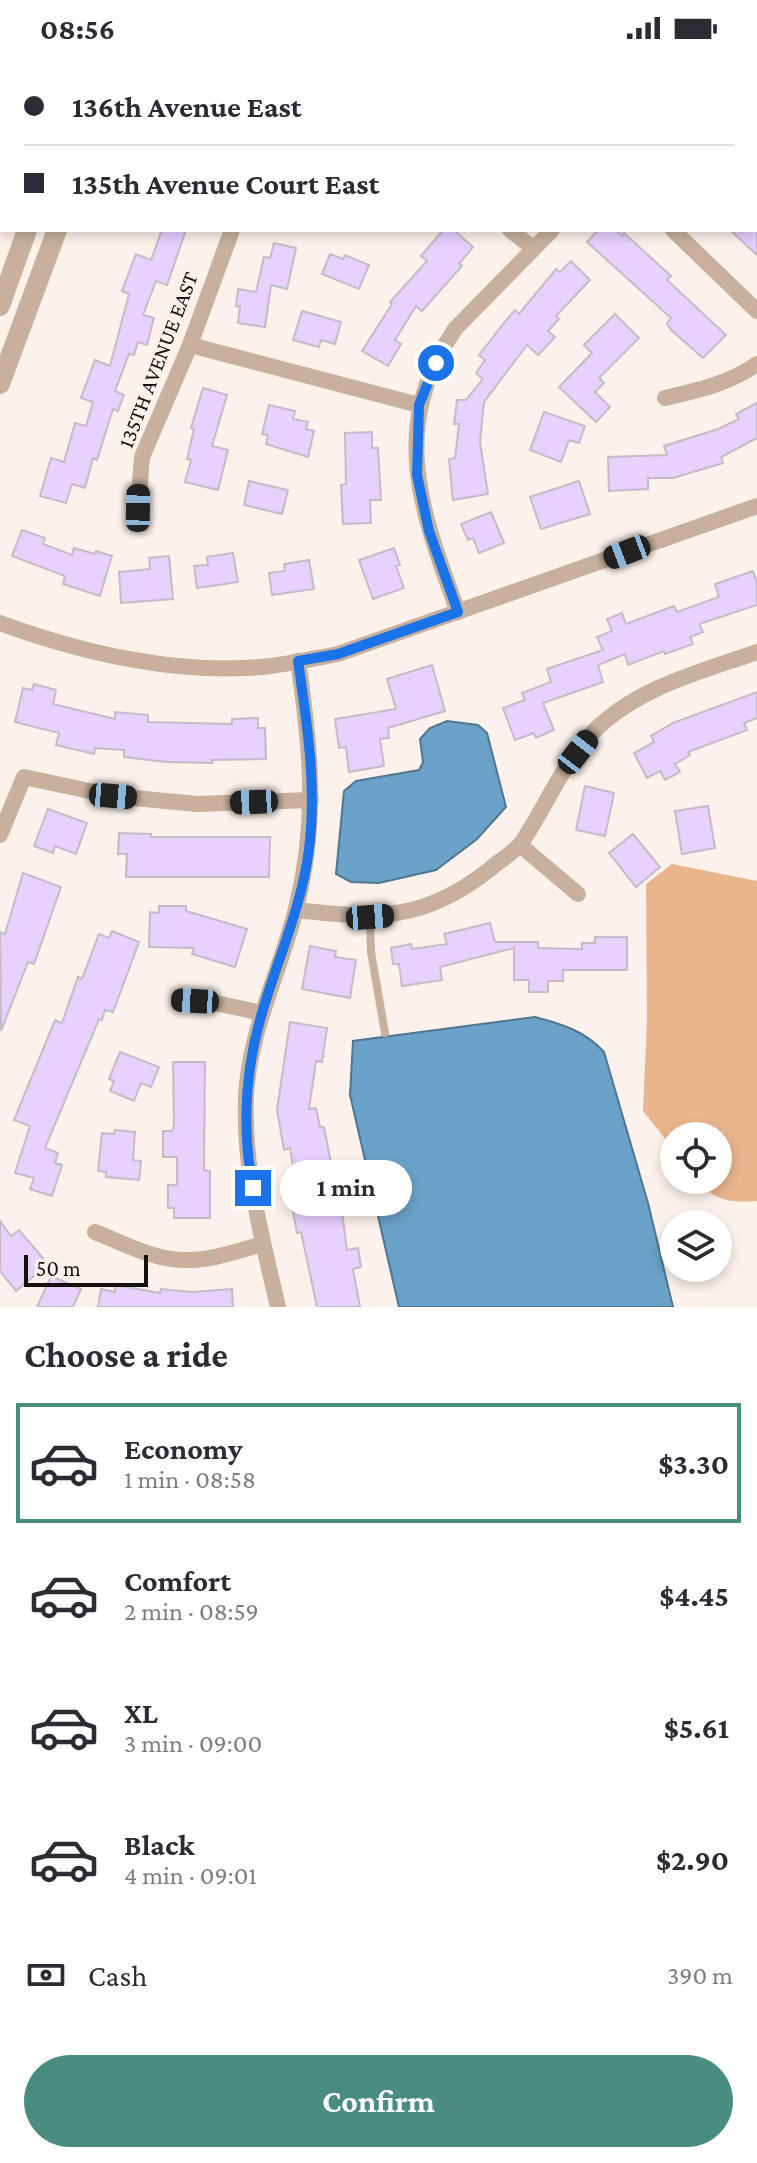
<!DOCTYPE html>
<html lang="en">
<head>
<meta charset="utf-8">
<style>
  :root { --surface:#fff; --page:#f2f2f3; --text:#2b2b33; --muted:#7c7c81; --line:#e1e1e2; --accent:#498d81 }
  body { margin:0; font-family:"Crimson Pro",serif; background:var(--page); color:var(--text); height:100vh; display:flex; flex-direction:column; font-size:30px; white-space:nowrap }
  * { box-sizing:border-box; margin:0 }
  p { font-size:26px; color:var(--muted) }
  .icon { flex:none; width:44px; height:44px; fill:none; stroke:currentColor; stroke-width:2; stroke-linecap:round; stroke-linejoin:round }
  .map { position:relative; height:1251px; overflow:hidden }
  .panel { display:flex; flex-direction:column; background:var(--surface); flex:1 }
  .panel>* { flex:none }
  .guide { position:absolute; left:0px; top:0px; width:758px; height:176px; box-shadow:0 4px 12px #0003; display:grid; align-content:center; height:176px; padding:0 24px; background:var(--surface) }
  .fabs { position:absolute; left:660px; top:1066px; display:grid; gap:16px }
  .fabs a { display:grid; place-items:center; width:72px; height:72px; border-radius:50%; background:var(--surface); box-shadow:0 4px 12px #0003; font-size:40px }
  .scale { position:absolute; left:24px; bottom:20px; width:124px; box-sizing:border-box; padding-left:8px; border:4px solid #14110e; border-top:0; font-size:22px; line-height:28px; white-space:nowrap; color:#14110e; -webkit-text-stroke:6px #fcf2eb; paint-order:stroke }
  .end { position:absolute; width:36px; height:36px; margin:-18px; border:10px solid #1a73e8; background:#fff; box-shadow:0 0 0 4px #fff }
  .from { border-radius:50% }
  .bubble { position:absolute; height:56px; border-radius:28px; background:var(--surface); box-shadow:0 4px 12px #0003; font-size:26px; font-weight:700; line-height:56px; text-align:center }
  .car { position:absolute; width:24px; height:48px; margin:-24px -12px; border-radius:10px; box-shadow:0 0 6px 2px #0007; background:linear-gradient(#222 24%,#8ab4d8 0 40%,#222 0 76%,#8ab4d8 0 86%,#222 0) }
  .guide b { display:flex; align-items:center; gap:28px; height:76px; font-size:30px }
  .guide b+b { border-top:2px solid var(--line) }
  .guide i { width:20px; height:20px; background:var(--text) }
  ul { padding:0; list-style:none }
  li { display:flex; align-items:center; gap:24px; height:120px; margin:0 16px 12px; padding:0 8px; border:4px solid transparent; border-radius:0px }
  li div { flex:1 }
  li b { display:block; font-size:30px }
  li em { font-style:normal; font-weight:700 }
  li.current { border-color:var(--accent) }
  li>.icon { width:72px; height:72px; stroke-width:1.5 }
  h2 { padding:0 24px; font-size:36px; line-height:96px }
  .pay { display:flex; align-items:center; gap:20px; height:88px; padding:0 24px; font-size:30px }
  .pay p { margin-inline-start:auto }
  .button { display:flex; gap:16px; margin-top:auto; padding:16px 24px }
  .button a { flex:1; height:92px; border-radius:48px; background:var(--accent); color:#fff; font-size:32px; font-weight:700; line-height:92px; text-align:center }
  .status { display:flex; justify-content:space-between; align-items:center; height:56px; padding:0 40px; background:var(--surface); direction:ltr }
  .status svg { height:22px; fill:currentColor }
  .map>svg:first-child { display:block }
  .green { fill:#e9b58d }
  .water { fill:#69a1c8; stroke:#507690; stroke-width:2 }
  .building { fill:#e7d1ff; stroke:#c1bdc7; stroke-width:2 }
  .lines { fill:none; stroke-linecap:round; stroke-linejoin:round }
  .service { stroke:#c7b09d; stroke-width:8 }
  .minor { stroke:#c7b09d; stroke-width:16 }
  .tertiary { stroke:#c7b09d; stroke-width:20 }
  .route { stroke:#1a73e8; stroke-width:10 }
  .labels { text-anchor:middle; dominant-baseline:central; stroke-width:6; stroke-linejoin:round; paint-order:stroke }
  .street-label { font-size:22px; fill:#14110e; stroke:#fcf2eb }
</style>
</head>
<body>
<div class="status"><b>08:56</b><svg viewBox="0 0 49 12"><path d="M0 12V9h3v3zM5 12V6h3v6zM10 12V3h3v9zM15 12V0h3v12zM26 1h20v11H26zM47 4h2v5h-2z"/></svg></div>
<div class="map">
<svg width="757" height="1251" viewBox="0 0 757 1251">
  <rect width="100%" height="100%" fill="#fcf2eb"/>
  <path class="green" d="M672,808L757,825V1145C732,1147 713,1145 697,1124H718V1080H674V1094L643,1055L647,965L646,828Z"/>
  <g class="water">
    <path d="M447,665L478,669L487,677L506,751L477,783L436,814L379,827L351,826L336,818L344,735L356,725L419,714L423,706L420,683L430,672Z"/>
    <path d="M535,961C562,968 585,975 604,996L648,1147L673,1251H399L350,1039L353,985Z"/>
  </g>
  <g class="building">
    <path d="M162,174H186L167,229L156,225L143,259L154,262L147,289L138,286L134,299L129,298L115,335L124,339L118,355L113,353L97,404L93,402L85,432L72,428L66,447L40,440L51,402L64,406L75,367L86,370L93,346L81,342L95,304L110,310L129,238L122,235L136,198L151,204Z"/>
    <path d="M443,174H454L473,191L459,208L462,210L422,255L416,250L395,284L401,288L388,310L362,295L392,248L390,246L427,205L421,200Z"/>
    <path d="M598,174H616L622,180L624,177L671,220L667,224L726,279L703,302L671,274L667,267L671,262L587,186Z"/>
    <path d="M730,174H757V199Z"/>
    <path d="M274,187L296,192L287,233L271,229L265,271L238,267L240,250H236L238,233L256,236L264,201L270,202Z"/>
    <path d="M330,198L343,203L345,199L369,209L359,233L322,218Z"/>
    <path d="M571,205L590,224L556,260L559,263L548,275L555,281L538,299L527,289L484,346L480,386L488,438L453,444L449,403L455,402L459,368H454L457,344H466L483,323L476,317L485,304L479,299L504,267L515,254L519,258L556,213L560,216Z"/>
    <path d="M302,255L341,266L335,288L321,284L319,291L293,284Z"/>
    <path d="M615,258L639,282L599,322L604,327L595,336L610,351L596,366L559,331L592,297L584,289Z"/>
    <path d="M203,332L227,339L212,390L228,394L218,434L185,426L191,404L187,403L194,373L191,372Z"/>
    <path d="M757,347V382L721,401L723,407L673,422H648V433L609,435L608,401L667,399L664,390L718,373L739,363L736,358Z"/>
    <path d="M269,349L295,355L293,363L308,366L306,373L314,375L308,401L266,388L268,379L262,378Z"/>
    <path d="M544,356L585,370L579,387L569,384L561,406L530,394Z"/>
    <path d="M372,376V392H378L381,444H370L371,467L343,468L341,429L346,428L345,377Z"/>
    <path d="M249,425L288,434L282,458L244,449Z"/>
    <path d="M579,425L590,458L541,473L530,441Z"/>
    <path d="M491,456L504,487L479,497L473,482L468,484L461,468Z"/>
    <path d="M22,474L45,482L43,488L72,499L74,492L95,498L96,495L112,500L100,540L63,528L65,520L12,500Z"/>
    <path d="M394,492L400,509L396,510L404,532L373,543L359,504Z"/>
    <path d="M233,497L238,526L197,532L194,510L208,509L207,501Z"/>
    <path d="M169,500L173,543L121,547L119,516L150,513L149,502Z"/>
    <path d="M309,504L314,533L272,539L269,517L285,515L284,508Z"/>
    <path d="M753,515L757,528V549L699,568L703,576L690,581L693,588L665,598L664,595L628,609L625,598L598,609L603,626L543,647L554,674L536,682L534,677L515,684L503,652L525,644L522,637L551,626L547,613L603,594L597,581L612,575L607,563L622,557L626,568L674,550L677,556L719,541L715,528Z"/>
    <path d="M432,609L445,655L388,672L389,682L380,683L384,710L349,716L346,691L339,692L335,663L396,653L387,623Z"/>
    <path d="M34,628L56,634L53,648L115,663V656L148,659V666L232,668V663L258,662V672H265L266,703L212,704V707L167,706L124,701V694L95,692L94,698L56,689L59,677L15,666L23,632L32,634Z"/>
    <path d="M757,636V662L744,667L747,674L688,696L690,699L675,708L680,716L665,724L660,715L647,722L634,697L654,686L651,680L673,667Z"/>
    <path d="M585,730L614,737L605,780L576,774Z"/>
    <path d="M708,750L715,792L682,798L675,755Z"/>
    <path d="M48,753L87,767L76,798L55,790L53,797L34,790Z"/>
    <path d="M119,777L151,778V781H270L269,821H126L127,798H118Z"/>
    <path d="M633,778L660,811L636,831L609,797Z"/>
    <path d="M23,817L61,831L34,908L28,906L1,975L0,876L5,878Z"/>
    <path d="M159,850H186V855L247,873L235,911L192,898L194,892L149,891L150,856L159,857Z"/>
    <path d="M490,867L495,886H538V892L582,893V887H595V881H627V914H563V925H548V936H529V924H514V892L440,911L442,924L402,930L399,908H393L391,892L411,888L412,893L447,888L444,878Z"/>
    <path d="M112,875L139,886L113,956L105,954L102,964L99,963L45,1092L58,1097L55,1107L62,1109L52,1140L30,1133L34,1122L15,1117L30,1070L14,1064L55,964L62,967L78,921L82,923L99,878L109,882Z"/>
    <path d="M310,890L336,895L335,901L356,904L350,942L302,933Z"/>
    <path d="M290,966L327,972L322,1006L316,1005L309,1053L316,1052L320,1071H324L331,1107L325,1108L332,1143L340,1141L347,1194L358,1192L361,1211L353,1213L360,1251H317L301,1176L297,1177L287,1123L295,1121L290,1092L284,1094L277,1054Z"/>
    <path d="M120,996L159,1011L151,1031L141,1027L134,1045L110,1035L114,1025L109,1023Z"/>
    <path d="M173,1006H205L204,1114L210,1115V1162H174V1152H168V1129H177V1101H163V1075H172L174,1069Z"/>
    <path d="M115,1074L135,1076L133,1104L141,1105L139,1124L106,1121V1116L98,1115L102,1077L114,1078Z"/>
    <path d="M0,1165L11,1180L19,1174L48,1208L16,1235L0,1215Z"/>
    <path d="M51,1220L81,1233L73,1251H37Z"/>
    <path d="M116,1229L160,1237L161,1233L192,1236L232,1233L233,1251H98L101,1233L115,1236Z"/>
  </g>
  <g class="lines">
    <path class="service" d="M370,861L371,896L385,977"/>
    <g class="minor">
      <path d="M171,0L179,2"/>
      <path d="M262,2V0"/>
      <path d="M447,2L448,0"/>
      <path d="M691,2L692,0"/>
      <path d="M510,174L533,192"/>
      <path d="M673,174L757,255"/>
      <path d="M190,289L419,349"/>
      <path d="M665,342C699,334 728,328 757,308"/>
      <path d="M138,452L142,401L190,289L232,174"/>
      <path d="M458,556C421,455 388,371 455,273L552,174"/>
      <path d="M0,567C84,598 182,620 271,610C294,607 316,602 338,598L757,450"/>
      <path d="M0,779L24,721L113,740L197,748L311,744"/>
      <path d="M520,789L578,838"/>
      <path d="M296,854C375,863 424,866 490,813C500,804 515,796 522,786C547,749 563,706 595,674C639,631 700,616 757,596"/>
      <path d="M179,944L211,946L262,957"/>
      <path d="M95,1176C123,1187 153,1204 184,1204C211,1205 237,1195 263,1188"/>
      <path d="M278,1251C262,1182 243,1112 246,1041C249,975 280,916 296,853C318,765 311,693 298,605"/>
    </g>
    <g class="tertiary">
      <path d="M93,2V0"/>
      <path d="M0,250L27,174"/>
      <path d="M0,328L57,174"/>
    </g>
  </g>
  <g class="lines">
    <path class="route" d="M253,1132C242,1074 245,1014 262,957C278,902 302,850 309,793C317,730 307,667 298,605L338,598L458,556L429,475L417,419L419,349L436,307"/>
  </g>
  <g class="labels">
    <g class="street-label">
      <text transform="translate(158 304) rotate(-69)">135TH AVENUE EAST</text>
    </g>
  </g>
</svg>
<div class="fabs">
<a><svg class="icon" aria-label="locate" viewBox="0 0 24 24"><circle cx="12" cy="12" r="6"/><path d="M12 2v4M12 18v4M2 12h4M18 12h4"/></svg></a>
<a><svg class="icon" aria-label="layers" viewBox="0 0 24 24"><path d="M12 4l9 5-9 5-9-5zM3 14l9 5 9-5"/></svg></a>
</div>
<div class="scale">50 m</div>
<i class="end from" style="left:436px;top:307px"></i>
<i class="end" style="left:253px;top:1132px"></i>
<div class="bubble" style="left:280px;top:1104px;width:132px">1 min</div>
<i class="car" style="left:138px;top:452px;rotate:1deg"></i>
<i class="car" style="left:627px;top:496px;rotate:249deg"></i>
<i class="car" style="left:578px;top:696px;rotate:38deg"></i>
<i class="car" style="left:113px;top:740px;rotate:95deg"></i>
<i class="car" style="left:254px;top:746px;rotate:268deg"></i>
<i class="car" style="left:370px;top:861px;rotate:86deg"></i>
<i class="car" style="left:195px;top:945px;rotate:273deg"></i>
<div class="guide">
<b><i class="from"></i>136th Avenue East</b>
<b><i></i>135th Avenue Court East</b>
</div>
</div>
<section class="panel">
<h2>Choose a ride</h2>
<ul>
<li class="current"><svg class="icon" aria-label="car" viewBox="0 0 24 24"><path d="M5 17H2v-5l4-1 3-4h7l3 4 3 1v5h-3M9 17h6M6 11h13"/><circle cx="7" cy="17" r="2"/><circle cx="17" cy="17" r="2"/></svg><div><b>Economy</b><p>1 min · 08:58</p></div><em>$3.30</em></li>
<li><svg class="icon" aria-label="car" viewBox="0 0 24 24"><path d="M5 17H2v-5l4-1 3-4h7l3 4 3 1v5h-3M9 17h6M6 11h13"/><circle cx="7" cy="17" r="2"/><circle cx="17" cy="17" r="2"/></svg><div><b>Comfort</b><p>2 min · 08:59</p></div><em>$4.45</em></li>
<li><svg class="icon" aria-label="car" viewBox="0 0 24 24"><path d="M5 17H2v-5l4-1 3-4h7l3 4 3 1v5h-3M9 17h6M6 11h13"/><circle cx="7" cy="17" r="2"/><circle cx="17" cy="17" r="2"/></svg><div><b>XL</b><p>3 min · 09:00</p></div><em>$5.61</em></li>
<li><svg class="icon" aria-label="car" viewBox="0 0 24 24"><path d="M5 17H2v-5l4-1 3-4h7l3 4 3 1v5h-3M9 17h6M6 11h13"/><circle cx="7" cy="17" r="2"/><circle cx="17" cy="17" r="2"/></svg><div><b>Black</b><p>4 min · 09:01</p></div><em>$2.90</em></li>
</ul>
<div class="pay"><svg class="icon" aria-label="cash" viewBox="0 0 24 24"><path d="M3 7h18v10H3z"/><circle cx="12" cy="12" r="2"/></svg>Cash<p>390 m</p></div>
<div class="button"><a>Confirm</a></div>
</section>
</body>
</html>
